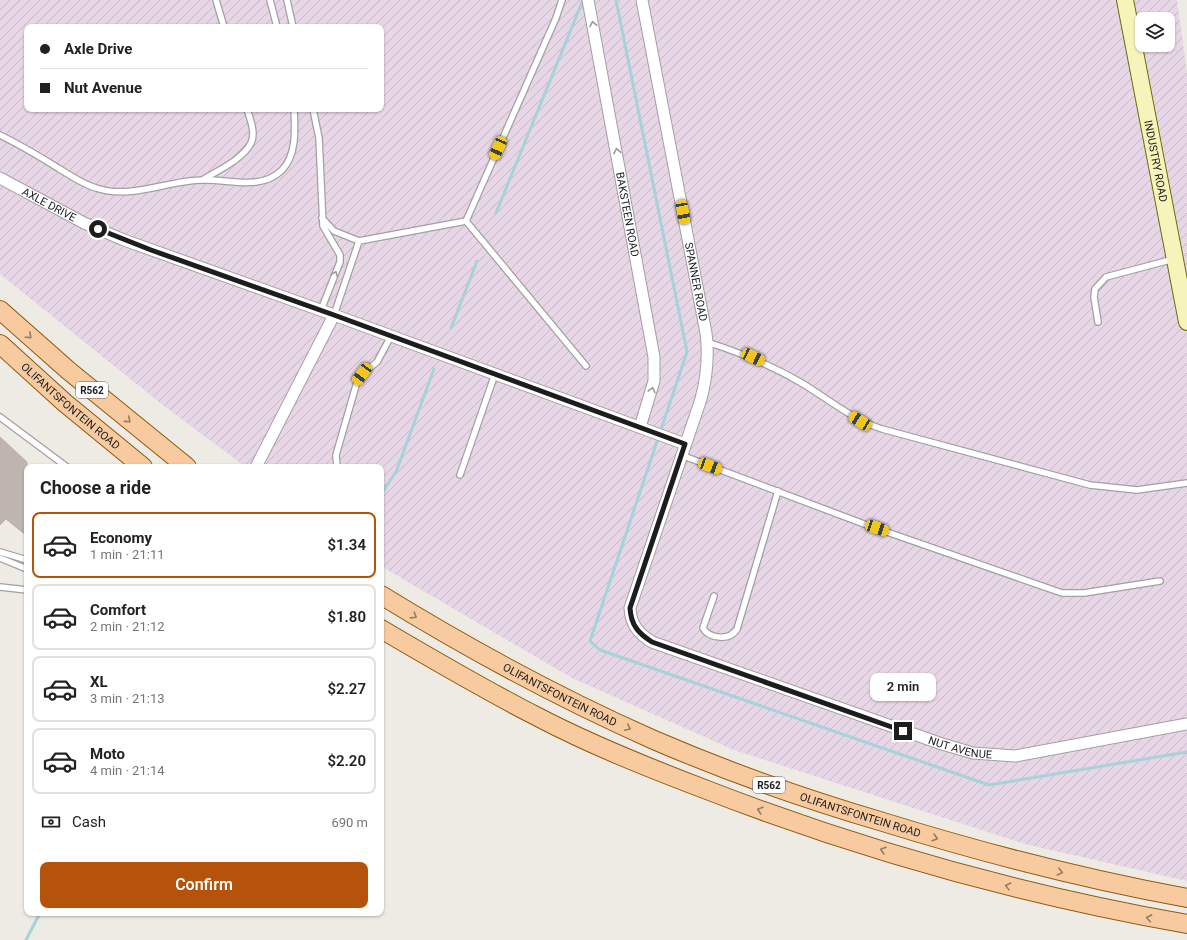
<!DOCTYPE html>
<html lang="en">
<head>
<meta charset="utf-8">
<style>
  :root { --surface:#fff; --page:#f6f6f6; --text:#222; --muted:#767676; --line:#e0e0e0; --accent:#b45309 }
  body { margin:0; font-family:Roboto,sans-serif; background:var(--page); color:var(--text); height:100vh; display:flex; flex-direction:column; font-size:15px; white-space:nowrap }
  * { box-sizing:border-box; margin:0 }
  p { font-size:13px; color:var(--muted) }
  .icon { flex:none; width:22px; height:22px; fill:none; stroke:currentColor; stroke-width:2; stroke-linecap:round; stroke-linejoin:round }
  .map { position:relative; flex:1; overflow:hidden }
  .sheet { position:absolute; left:24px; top:464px; width:360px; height:452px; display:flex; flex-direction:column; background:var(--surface); border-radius:8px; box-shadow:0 1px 3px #0004 }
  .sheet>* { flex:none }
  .banner { position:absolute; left:24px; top:24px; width:360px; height:88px; border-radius:8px; box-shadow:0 1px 3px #0004; display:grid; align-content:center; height:88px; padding:0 16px; background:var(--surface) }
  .buttons { position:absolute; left:1135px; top:12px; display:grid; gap:8px }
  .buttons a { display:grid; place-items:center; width:40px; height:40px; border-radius:8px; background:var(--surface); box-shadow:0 1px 3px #0004; font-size:20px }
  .end { position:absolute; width:18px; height:18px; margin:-9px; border:5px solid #1d1d1d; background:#fff; box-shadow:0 0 0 2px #fff }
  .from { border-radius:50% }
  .bubble { position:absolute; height:28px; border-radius:8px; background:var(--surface); box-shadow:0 1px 3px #0004; font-size:13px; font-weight:600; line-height:28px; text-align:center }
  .car { position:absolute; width:12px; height:24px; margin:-12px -6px; border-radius:5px; box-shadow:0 0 3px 1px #0007; background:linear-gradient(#f5c518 24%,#345 0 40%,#f5c518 0 76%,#345 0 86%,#f5c518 0) }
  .banner b { display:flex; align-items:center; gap:14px; height:38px; font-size:15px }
  .banner b+b { border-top:1px solid var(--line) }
  .banner i { width:10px; height:10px; background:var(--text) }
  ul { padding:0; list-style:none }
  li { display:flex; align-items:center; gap:12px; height:66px; margin:0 8px 6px; padding:0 8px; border:2px solid var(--line); border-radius:8px }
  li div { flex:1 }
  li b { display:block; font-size:15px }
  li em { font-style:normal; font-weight:600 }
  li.current { border-color:var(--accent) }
  li>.icon { width:36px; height:36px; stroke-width:1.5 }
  h2 { padding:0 16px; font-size:18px; line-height:48px }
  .pay { display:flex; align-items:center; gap:10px; height:44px; padding:0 16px; font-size:15px }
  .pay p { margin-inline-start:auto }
  .action { display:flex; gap:8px; margin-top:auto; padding:8px 16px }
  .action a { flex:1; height:46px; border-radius:8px; background:var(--accent); color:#fff; font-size:16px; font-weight:600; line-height:46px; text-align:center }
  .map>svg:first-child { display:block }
  .industrial { fill:url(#industrial-furrows); fill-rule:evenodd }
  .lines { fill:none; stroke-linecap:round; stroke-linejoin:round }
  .stream { stroke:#a6d2d9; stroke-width:3 }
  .building { fill:#beb5b0; stroke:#bfafa7 }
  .lane-casing { stroke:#a1a1a1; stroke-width:8 }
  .street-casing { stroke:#a1a1a1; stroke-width:13 }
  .secondary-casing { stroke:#6c6e0a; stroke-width:18 }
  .primary-casing { stroke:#8f5708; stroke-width:20 }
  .lane { stroke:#fff; stroke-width:5.5 }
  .street { stroke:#fff; stroke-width:11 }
  .secondary { stroke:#f6f4ba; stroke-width:16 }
  .primary { stroke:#f7caa0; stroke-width:18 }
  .oneway { stroke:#999 }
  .oneway2 { stroke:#957c65 }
  .route { stroke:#1d1d1d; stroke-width:5 }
  .labels { text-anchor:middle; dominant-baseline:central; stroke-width:3; stroke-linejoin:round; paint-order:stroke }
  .shield { fill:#fff; stroke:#616161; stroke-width:1 }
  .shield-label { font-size:10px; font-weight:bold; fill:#1d1d1d }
  .street-label { font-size:11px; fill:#1d1d1d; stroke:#fff }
</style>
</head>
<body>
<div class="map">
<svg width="1187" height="940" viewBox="0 0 1187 940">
  <defs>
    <pattern id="industrial-furrows" width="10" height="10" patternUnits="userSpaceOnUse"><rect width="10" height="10" fill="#e7d6e5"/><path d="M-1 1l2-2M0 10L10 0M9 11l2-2" fill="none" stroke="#c6b7c4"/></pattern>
  </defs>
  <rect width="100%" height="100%" fill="#eeeae4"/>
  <path class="industrial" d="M0,0H1177L1187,73V881L1025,844L734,750L572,678L381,566V467H246L164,406L0,274ZM1142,19H1168V45H1142ZM27,27H381V109H27Z"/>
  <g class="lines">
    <g class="stream">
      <path d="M616,0L687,352L590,641L600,650L989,785L1187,752"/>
      <path d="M496,213L583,0"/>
      <path d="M451,328L477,261"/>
      <path d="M381,494L396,472L434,369"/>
      <path d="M26,940L40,913"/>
    </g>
  </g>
  <path class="building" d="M0,437L27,462V536L6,519L0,525Z"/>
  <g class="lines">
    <g class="lane-casing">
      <g id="lane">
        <path d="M216,0L224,27"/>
        <path d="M270,0L277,27"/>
        <path d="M287,0L293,27"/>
        <path d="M313,109L319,138L323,226L340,255V262L321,310"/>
        <path d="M0,135C20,145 39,156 58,168C70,175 82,184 96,188C132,200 167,180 204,180C229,179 261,191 282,170C297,155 295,128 294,109"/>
        <path d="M204,179C219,170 243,159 251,143C256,133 250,119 247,109"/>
        <path d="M322,218L334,231L359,241L466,221L556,18L562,0"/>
        <path d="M466,221L586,366"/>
        <path d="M334,315L359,241"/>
        <path d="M1098,322L1094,297L1095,289L1106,277L1174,259"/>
        <path d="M707,342C741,353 769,364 800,382C827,398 851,419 882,429L1090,485L1137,490L1187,483"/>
        <path d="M0,417L67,467"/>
        <path d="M681,455L864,524L1062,593H1084L1160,581"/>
        <path d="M337,467L336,455L357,382L362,374L377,362L391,336"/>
        <path d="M460,475L495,374"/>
        <path d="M0,552L27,560"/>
        <path d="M0,558L27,569"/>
        <path d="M0,587L27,590"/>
        <path d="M714,596L703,628C709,639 730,641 737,629L778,491"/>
      </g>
    </g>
    <g class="street-casing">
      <g id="street">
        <path id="s1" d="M588,0L654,357V381L640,427"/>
        <path id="s2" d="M642,0L706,333C709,356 707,376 701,399L630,608C631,625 638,633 652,642L942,744L973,753L1015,756L1187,724"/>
        <path id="s3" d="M0,178L84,223L124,240L334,315L685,444"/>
        <path d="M256,467L334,315"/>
      </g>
    </g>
    <g class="secondary-casing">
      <g id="secondary">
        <path id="s4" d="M1125,0L1187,322"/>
      </g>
    </g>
    <g class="primary-casing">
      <g id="primary">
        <path d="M0,310L69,371L187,467"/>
        <path id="s5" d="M0,344L65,403L143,467"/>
        <path id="s6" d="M381,595C469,649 559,698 654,740C728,772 805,799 883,822C983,853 1084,879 1187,898"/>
        <path d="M381,629C432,659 483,689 536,716C591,745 649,768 707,790C862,850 1023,895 1187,924"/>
      </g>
    </g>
    <use href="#lane" class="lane"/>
    <use href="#street" class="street"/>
    <use href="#secondary" class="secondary"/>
    <use href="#primary" class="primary"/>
  </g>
  <defs><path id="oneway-chevron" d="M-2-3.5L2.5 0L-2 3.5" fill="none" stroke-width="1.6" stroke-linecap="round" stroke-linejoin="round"/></defs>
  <g class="oneway">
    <use href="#oneway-chevron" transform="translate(593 24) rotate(-101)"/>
    <use href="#oneway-chevron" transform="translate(617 151) rotate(-100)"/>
    <use href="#oneway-chevron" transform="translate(335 274) rotate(-69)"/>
    <use href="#oneway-chevron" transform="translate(652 390) rotate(-76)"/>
  </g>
  <g class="oneway2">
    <use href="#oneway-chevron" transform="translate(29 336) rotate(42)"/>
    <use href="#oneway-chevron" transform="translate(128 420) rotate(40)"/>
    <use href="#oneway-chevron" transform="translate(414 616) rotate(32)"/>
    <use href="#oneway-chevron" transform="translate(628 728) rotate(25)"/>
    <use href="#oneway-chevron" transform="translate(760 810) rotate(-161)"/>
    <use href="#oneway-chevron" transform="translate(935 838) rotate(16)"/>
    <use href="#oneway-chevron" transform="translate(883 850) rotate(-164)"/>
    <use href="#oneway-chevron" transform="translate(1060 872) rotate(13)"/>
    <use href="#oneway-chevron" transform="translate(1008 886) rotate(-166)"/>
    <use href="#oneway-chevron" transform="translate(1149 918) rotate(-169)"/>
  </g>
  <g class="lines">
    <path class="route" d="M98,229L151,250L334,315L685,444L630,608C631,625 638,633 652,642L903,731"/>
  </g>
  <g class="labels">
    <g class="shield">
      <rect x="76" y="382" width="32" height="16" rx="3"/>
      <rect x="753" y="777" width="32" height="16" rx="3"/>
    </g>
    <g class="shield-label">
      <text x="92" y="390">R562</text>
      <text x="769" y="785">R562</text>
    </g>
    <g class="street-label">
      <text stroke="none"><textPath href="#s4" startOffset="164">INDUSTRY ROAD</textPath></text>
      <text stroke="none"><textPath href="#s3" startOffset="56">AXLE DRIVE</textPath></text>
      <text stroke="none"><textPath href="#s1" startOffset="218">BAKSTEEN ROAD</textPath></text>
      <text stroke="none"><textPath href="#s2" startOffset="287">SPANNER ROAD</textPath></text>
      <text stroke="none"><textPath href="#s5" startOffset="94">OLIFANTSFONTEIN ROAD</textPath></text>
      <text stroke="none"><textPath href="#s6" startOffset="205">OLIFANTSFONTEIN ROAD</textPath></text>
      <text stroke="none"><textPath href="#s2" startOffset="995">NUT AVENUE</textPath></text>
      <text stroke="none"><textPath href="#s6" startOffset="529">OLIFANTSFONTEIN ROAD</textPath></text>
    </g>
  </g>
</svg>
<div class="buttons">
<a><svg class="icon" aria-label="layers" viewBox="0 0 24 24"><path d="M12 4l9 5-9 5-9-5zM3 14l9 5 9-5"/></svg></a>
</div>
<i class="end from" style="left:98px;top:229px"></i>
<i class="end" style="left:903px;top:731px"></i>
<div class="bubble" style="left:870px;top:673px;width:66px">2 min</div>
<i class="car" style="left:498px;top:148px;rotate:204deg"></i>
<i class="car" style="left:683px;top:212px;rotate:169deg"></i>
<i class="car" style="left:753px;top:357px;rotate:115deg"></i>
<i class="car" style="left:362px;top:374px;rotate:216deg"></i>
<i class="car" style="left:860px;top:421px;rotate:302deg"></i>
<i class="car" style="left:710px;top:466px;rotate:111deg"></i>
<i class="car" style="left:877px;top:528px;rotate:109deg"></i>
<div class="banner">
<b><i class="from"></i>Axle Drive</b>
<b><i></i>Nut Avenue</b>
</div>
<section class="sheet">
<h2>Choose a ride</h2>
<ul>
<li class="current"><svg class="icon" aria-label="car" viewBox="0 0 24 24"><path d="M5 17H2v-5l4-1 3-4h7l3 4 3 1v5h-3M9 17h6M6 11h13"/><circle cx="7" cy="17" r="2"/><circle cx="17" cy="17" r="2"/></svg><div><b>Economy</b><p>1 min · 21:11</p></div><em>$1.34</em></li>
<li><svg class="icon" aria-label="car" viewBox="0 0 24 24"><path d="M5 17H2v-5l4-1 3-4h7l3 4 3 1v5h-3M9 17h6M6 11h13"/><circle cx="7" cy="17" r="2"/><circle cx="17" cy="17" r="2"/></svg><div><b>Comfort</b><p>2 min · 21:12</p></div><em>$1.80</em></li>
<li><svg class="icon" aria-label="car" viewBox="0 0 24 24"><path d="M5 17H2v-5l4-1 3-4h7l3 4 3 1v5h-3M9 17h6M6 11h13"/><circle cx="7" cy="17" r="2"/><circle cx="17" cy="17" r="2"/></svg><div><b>XL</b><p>3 min · 21:13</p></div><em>$2.27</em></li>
<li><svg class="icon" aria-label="car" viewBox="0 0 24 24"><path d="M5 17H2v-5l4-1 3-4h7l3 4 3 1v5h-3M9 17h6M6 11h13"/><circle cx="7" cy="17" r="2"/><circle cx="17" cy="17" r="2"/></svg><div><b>Moto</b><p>4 min · 21:14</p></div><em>$2.20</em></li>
</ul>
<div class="pay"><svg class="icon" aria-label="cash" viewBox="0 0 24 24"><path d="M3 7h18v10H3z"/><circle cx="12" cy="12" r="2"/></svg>Cash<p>690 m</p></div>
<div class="action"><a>Confirm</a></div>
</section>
</div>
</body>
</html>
